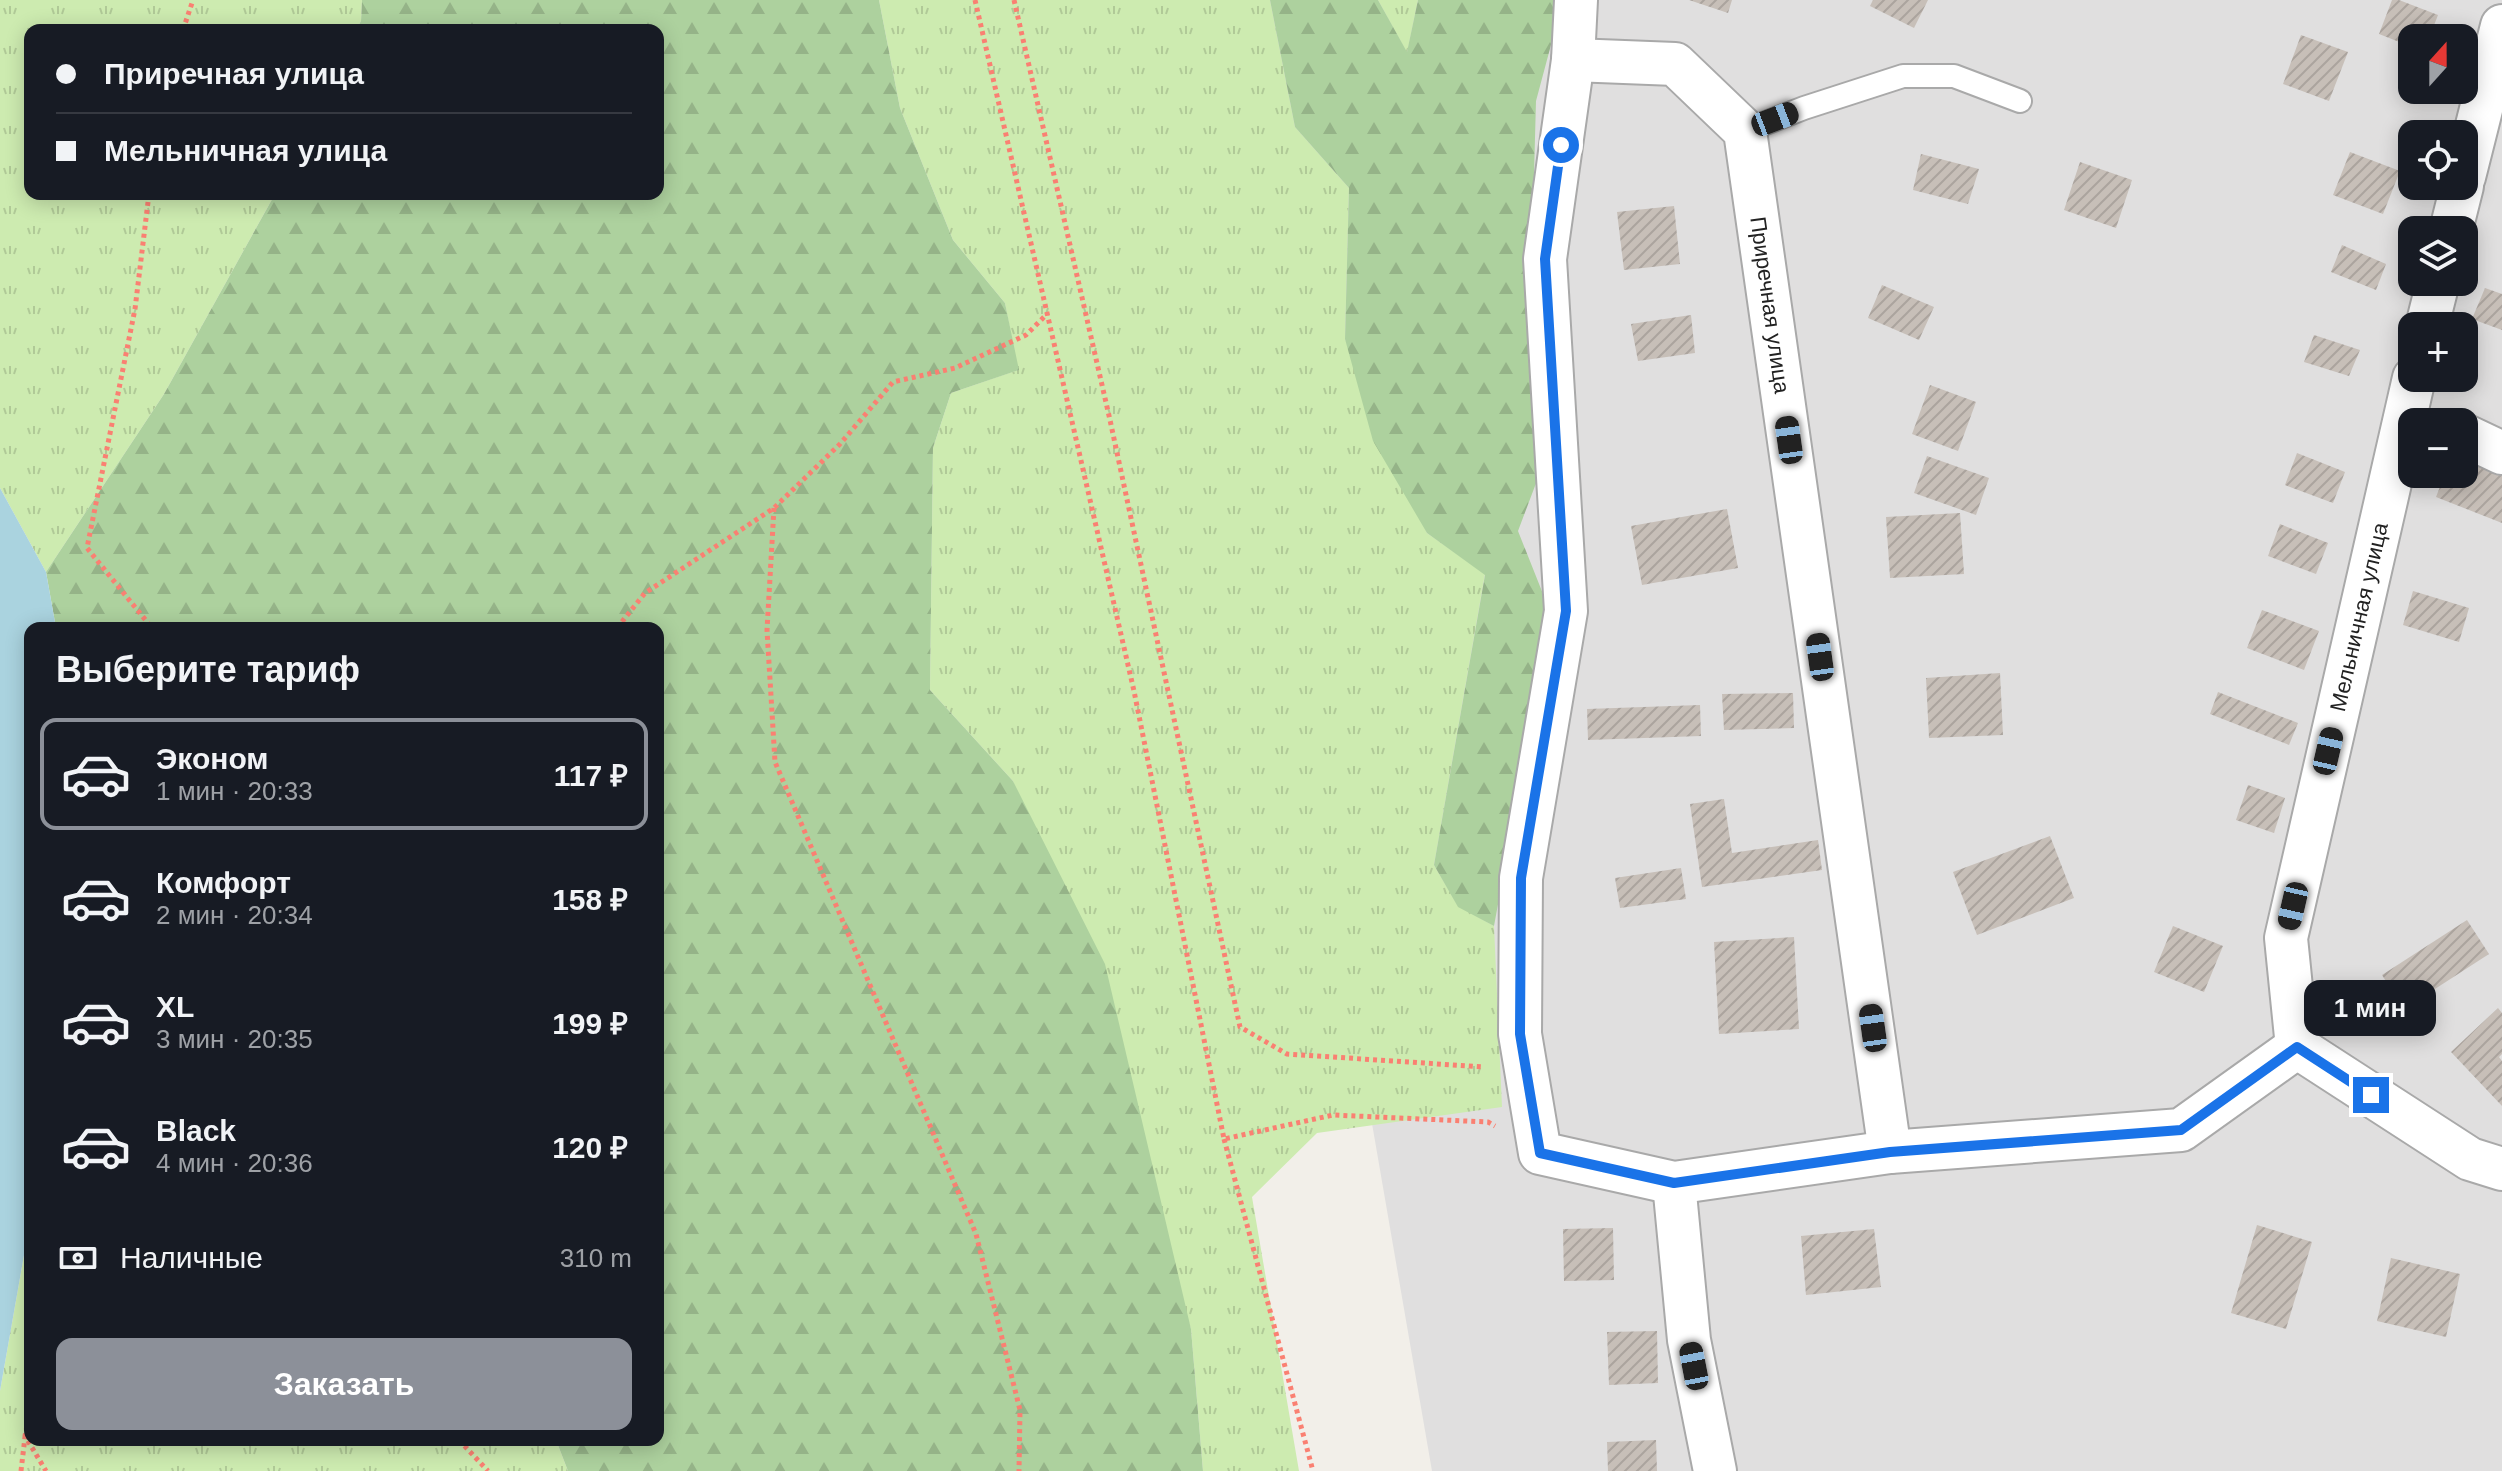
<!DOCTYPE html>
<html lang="ru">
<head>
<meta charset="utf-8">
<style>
  :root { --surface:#171b24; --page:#242831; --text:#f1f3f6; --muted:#9ea1a6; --line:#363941; --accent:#8c9099 }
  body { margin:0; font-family:Helvetica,sans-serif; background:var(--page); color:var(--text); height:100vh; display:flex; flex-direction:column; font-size:30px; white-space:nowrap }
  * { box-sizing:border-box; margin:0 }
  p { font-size:26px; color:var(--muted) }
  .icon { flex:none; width:44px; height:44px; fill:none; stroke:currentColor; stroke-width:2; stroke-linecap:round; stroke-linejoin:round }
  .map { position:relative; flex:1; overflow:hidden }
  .panel { position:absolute; left:24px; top:622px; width:640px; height:824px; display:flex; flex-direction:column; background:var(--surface); border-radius:16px; box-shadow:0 4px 20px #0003 }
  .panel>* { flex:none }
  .top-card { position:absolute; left:24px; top:24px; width:640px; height:176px; border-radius:16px; box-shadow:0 4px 20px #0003; display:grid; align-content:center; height:176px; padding:0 32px; background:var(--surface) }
  .needle { width:52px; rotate:21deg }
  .buttons { position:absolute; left:2398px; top:24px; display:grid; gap:16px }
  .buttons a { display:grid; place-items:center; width:80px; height:80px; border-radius:16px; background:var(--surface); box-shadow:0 4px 20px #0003; font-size:40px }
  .end { position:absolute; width:36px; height:36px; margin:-18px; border:10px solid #1a73e8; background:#fff; box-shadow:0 0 0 4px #fff }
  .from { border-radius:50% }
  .bubble { position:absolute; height:56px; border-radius:16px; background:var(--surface); box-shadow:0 4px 20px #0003; font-size:26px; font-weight:700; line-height:56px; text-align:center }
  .car { position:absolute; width:24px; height:48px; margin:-24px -12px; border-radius:10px; box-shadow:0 0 6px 2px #0007; background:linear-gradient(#222 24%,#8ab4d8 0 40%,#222 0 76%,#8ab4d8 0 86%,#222 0) }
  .top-card b { display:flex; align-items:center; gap:28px; height:76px; font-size:30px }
  .top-card b+b { border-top:2px solid var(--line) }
  .top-card i { width:20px; height:20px; background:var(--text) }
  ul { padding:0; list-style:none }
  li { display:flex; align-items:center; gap:24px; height:112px; margin:0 16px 12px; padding:0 16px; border:4px solid transparent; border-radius:16px }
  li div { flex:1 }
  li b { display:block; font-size:30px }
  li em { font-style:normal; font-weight:700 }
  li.active { border-color:var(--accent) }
  li>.icon { width:72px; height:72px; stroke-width:1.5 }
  h2 { padding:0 32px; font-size:36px; line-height:96px }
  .pay { display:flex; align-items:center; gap:20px; height:88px; padding:0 32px; font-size:30px }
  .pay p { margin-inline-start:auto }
  .primary-button { display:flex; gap:16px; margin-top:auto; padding:16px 32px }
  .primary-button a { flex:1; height:92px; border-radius:16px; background:var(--accent); color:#fff; font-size:32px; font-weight:700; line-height:92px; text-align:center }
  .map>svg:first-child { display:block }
  .residential { fill:#e0dfdf; fill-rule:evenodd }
  .grass { fill:url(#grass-tufts) }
  .forest { fill:url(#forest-firs) }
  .water { fill:#aad3df }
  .building { fill:url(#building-hatch) }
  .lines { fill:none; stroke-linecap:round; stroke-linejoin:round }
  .lane-casing { stroke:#a9a9a9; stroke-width:26 }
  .street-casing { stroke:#a9a9a9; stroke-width:46 }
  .path { stroke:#fa8072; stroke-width:5; stroke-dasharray:4 4; stroke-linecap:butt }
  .lane { stroke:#fff; stroke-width:22 }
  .street { stroke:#fff; stroke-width:42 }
  .route { stroke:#1a73e8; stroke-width:10 }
  .labels { text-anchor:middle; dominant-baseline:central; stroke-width:7; stroke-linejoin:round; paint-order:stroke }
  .street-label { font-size:22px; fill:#222; stroke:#fff }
</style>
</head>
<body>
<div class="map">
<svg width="2502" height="1471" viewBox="0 0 2502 1471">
  <defs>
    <pattern id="grass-tufts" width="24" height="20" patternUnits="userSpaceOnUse" patternTransform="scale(2)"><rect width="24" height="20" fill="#cdebb0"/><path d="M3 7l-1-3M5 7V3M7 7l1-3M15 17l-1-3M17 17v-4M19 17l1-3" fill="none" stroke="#b0c997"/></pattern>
    <pattern id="forest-firs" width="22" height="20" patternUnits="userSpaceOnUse" patternTransform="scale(2)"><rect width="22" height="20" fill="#add19e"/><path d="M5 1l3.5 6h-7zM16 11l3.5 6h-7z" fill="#95b388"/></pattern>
    <pattern id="building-hatch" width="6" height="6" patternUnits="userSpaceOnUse" patternTransform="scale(2)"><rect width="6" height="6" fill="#c7bfb8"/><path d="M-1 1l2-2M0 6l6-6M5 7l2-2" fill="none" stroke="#aba49e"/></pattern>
  </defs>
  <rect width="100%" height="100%" fill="#f2efe9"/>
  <path class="residential" d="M1178,0H2502V1471H1432ZM2412,38H2464V90H2412ZM2412,134H2464V186H2412ZM2412,230H2464V282H2412ZM2412,326H2464V378H2412ZM2412,422H2464V474H2412Z"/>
  <g class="grass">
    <path d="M0,0H362L361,21L356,30H30V194H275L164,394L46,572L0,488Z"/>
    <path d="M879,0H1270L1295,127L1349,188L1345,339L1427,533L1485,574L1434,865L1458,906L1494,926L1502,1107L1317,1133L1252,1197L1299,1471H1203L1191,1329L1013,781L930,690L933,448L951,393L1018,370L1005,303L953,240L900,108Z"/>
    <path d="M1378,0H1418L1407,53Z"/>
    <path d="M30,1221V1440H556L568,1471H0V1391Z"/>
  </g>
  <g class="forest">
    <path d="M362,0H879L900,108L953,240L1005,303L1019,370L951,393L933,448L930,690L1013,781L1105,964L1191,1329L1203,1471H568L556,1440H658V628H56L46,572L164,394L275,194H658V30H356L361,21Z"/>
    <path d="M1270,0H1378L1407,52L1418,0H1563L1536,101L1530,323L1538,478L1518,531L1545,599L1537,692L1494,926L1458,907L1434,865L1485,575L1427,533L1373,441L1345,339L1349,188L1295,127Z"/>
  </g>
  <path class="water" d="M0,488L46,572L56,628H30V1221L0,1391Z"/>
  <g class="building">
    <path d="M1689,0H1732L1728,13Z"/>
    <path d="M1873,0H1928L1914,28L1870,6Z"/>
    <path d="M2392,0H2399L2438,15L2429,38H2412V47L2379,34Z"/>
    <path d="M2301,35L2348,52L2329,101L2283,84Z"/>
    <path d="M2350,152L2400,171L2383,214L2333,195Z"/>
    <path d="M1921,154L1979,169L1968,204L1913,190Z"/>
    <path d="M2080,162L2132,180L2116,228L2064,210Z"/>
    <path d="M1674,206L1680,264L1624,270L1617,212Z"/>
    <path d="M2342,245L2386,264L2376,290L2331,272Z"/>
    <path d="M1882,285L1934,307L1919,340L1868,318Z"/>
    <path d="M2485,288L2502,294V330L2472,319Z"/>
    <path d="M1691,315L1695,353L1638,361L1631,324Z"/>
    <path d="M2314,335L2360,350L2349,376L2304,362Z"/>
    <path d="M1930,385L1976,402L1958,451L1912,434Z"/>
    <path d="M2297,453L2345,472L2333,503L2285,485Z"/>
    <path d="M2464,454L2502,468V523L2436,497L2445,474H2464Z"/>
    <path d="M1927,456L1989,478L1976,515L1914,493Z"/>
    <path d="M1727,509L1738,568L1642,585L1631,526Z"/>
    <path d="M1960,513L1964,574L1890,578L1886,517Z"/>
    <path d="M2280,524L2328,543L2316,574L2268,556Z"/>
    <path d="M2413,591L2469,608L2459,642L2403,625Z"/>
    <path d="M2262,610L2319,631L2304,670L2247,648Z"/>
    <path d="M2000,673L2003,735L1929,738L1926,678Z"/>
    <path d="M2218,692L2298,723L2289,745L2210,714Z"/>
    <path d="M1793,693L1794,728L1724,730L1722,694Z"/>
    <path d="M1700,705L1701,736L1588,740L1587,709Z"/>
    <path d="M2248,785L2285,798L2274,833L2236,820Z"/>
    <path d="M1724,799L1732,853L1818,840L1822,870L1702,887L1690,804Z"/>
    <path d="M2050,836L2074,898L1977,935L1953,872Z"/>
    <path d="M1681,868L1686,899L1620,908L1615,878Z"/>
    <path d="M2467,920L2489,954L2404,1009L2382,975Z"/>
    <path d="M2173,926L2223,946L2204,992L2154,972Z"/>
    <path d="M1794,937L1799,1029L1719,1034L1714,942Z"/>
    <path d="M2498,1008L2502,1013V1054L2499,1057L2502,1061V1106L2451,1052Z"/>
    <path d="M2257,1225L2312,1242L2286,1329L2231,1313Z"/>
    <path d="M1613,1228L1614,1280L1564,1281L1563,1229Z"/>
    <path d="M1874,1229L1881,1287L1806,1295L1801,1236Z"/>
    <path d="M2391,1258L2460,1274L2446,1337L2377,1321Z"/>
    <path d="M1657,1331L1658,1383L1609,1385L1607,1332Z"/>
    <path d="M1656,1440L1657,1471H1608L1607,1442Z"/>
  </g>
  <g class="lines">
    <g class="lane-casing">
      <path id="lane" d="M1745,131L1804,108L1903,76H1954L2020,101"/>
    </g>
    <g class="street-casing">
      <g id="street">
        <path d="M1576,0L1573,60L1545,259L1566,611L1521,878L1520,1034L1540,1153L1674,1183L1890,1152L2181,1130L2297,1047"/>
        <path d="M1573,60L1675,64L1745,131L1890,1152"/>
        <path d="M2464,177L2502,26"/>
        <path d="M2451,230L2462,186"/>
        <path d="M2427,326L2438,282"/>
        <path d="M2414,378L2286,938L2297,1047L2470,1159L2502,1169"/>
        <path d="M2464,435L2502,453"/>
        <path d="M1674,1183L1689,1340L1715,1471"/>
      </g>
    </g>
    <g class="path">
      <path d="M975,0L1134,691L1224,1139L1333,1115L1488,1122L1495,1126"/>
      <path d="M1014,0L1110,420L1240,1027L1287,1054L1484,1067"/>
      <path d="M183,30L193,0"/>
      <path d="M149,194L135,309L87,548L152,628"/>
      <path d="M774,508L767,630L775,762L976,1234L1020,1410L1019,1471"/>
      <path d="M617,628L645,593L774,508L840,444L893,382L955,368L1026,335L1047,314"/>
      <path d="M1224,1139L1313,1471"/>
      <path d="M30,1410L25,1436L46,1471"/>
      <path d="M459,1440L488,1471"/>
      <path d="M21,1471L25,1437"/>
    </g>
    <use href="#lane" class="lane"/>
    <use href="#street" class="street"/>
  </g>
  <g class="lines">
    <path class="route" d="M1561,145L1545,259L1566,611L1521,878L1520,1034L1540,1153L1674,1183L1890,1152L2181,1130L2297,1047L2371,1095"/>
  </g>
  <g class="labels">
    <g class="street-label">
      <text transform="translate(1770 305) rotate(82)">Приречная улица</text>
      <text transform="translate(2359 617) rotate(-77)">Мельничная улица</text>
    </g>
  </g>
</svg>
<div class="buttons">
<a><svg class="needle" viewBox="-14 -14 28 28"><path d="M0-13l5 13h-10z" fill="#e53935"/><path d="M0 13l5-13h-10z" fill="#9ea1a6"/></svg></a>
<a><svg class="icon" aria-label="locate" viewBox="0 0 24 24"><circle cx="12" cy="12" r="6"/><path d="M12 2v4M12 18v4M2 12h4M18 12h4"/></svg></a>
<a><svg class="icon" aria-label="layers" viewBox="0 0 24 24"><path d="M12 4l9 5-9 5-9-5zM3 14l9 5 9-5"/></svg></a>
<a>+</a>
<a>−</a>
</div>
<i class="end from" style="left:1561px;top:145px"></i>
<i class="end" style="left:2371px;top:1095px"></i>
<div class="bubble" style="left:2304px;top:980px;width:132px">1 мин</div>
<i class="car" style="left:1775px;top:119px;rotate:69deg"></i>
<i class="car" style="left:1789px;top:440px;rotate:352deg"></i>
<i class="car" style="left:1820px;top:657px;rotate:352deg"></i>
<i class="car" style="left:2328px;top:751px;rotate:13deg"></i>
<i class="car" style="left:2293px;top:906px;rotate:193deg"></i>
<i class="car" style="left:1873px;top:1028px;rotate:352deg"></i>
<i class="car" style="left:1694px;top:1366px;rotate:349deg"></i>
<div class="top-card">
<b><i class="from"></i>Приречная улица</b>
<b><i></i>Мельничная улица</b>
</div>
<section class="panel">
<h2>Выберите тариф</h2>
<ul>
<li class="active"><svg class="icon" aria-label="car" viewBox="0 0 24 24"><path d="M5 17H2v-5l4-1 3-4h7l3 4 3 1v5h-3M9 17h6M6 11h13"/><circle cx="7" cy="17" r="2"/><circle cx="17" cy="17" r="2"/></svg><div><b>Эконом</b><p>1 мин · 20:33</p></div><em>117 ₽</em></li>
<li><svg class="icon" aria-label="car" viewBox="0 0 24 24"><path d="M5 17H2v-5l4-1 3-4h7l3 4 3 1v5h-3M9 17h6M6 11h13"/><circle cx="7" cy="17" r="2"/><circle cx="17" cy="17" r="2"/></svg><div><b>Комфорт</b><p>2 мин · 20:34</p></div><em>158 ₽</em></li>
<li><svg class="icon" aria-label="car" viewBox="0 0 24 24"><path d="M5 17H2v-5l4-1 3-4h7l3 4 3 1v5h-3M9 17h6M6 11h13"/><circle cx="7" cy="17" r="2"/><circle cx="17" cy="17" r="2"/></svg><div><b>XL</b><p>3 мин · 20:35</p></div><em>199 ₽</em></li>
<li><svg class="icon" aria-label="car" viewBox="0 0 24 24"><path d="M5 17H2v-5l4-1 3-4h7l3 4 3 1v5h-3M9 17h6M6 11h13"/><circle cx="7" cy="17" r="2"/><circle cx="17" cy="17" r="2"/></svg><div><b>Black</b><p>4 мин · 20:36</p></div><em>120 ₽</em></li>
</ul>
<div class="pay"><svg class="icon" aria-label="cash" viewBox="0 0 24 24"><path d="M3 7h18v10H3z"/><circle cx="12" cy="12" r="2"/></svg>Наличные<p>310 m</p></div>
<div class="primary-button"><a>Заказать</a></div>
</section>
</div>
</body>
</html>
